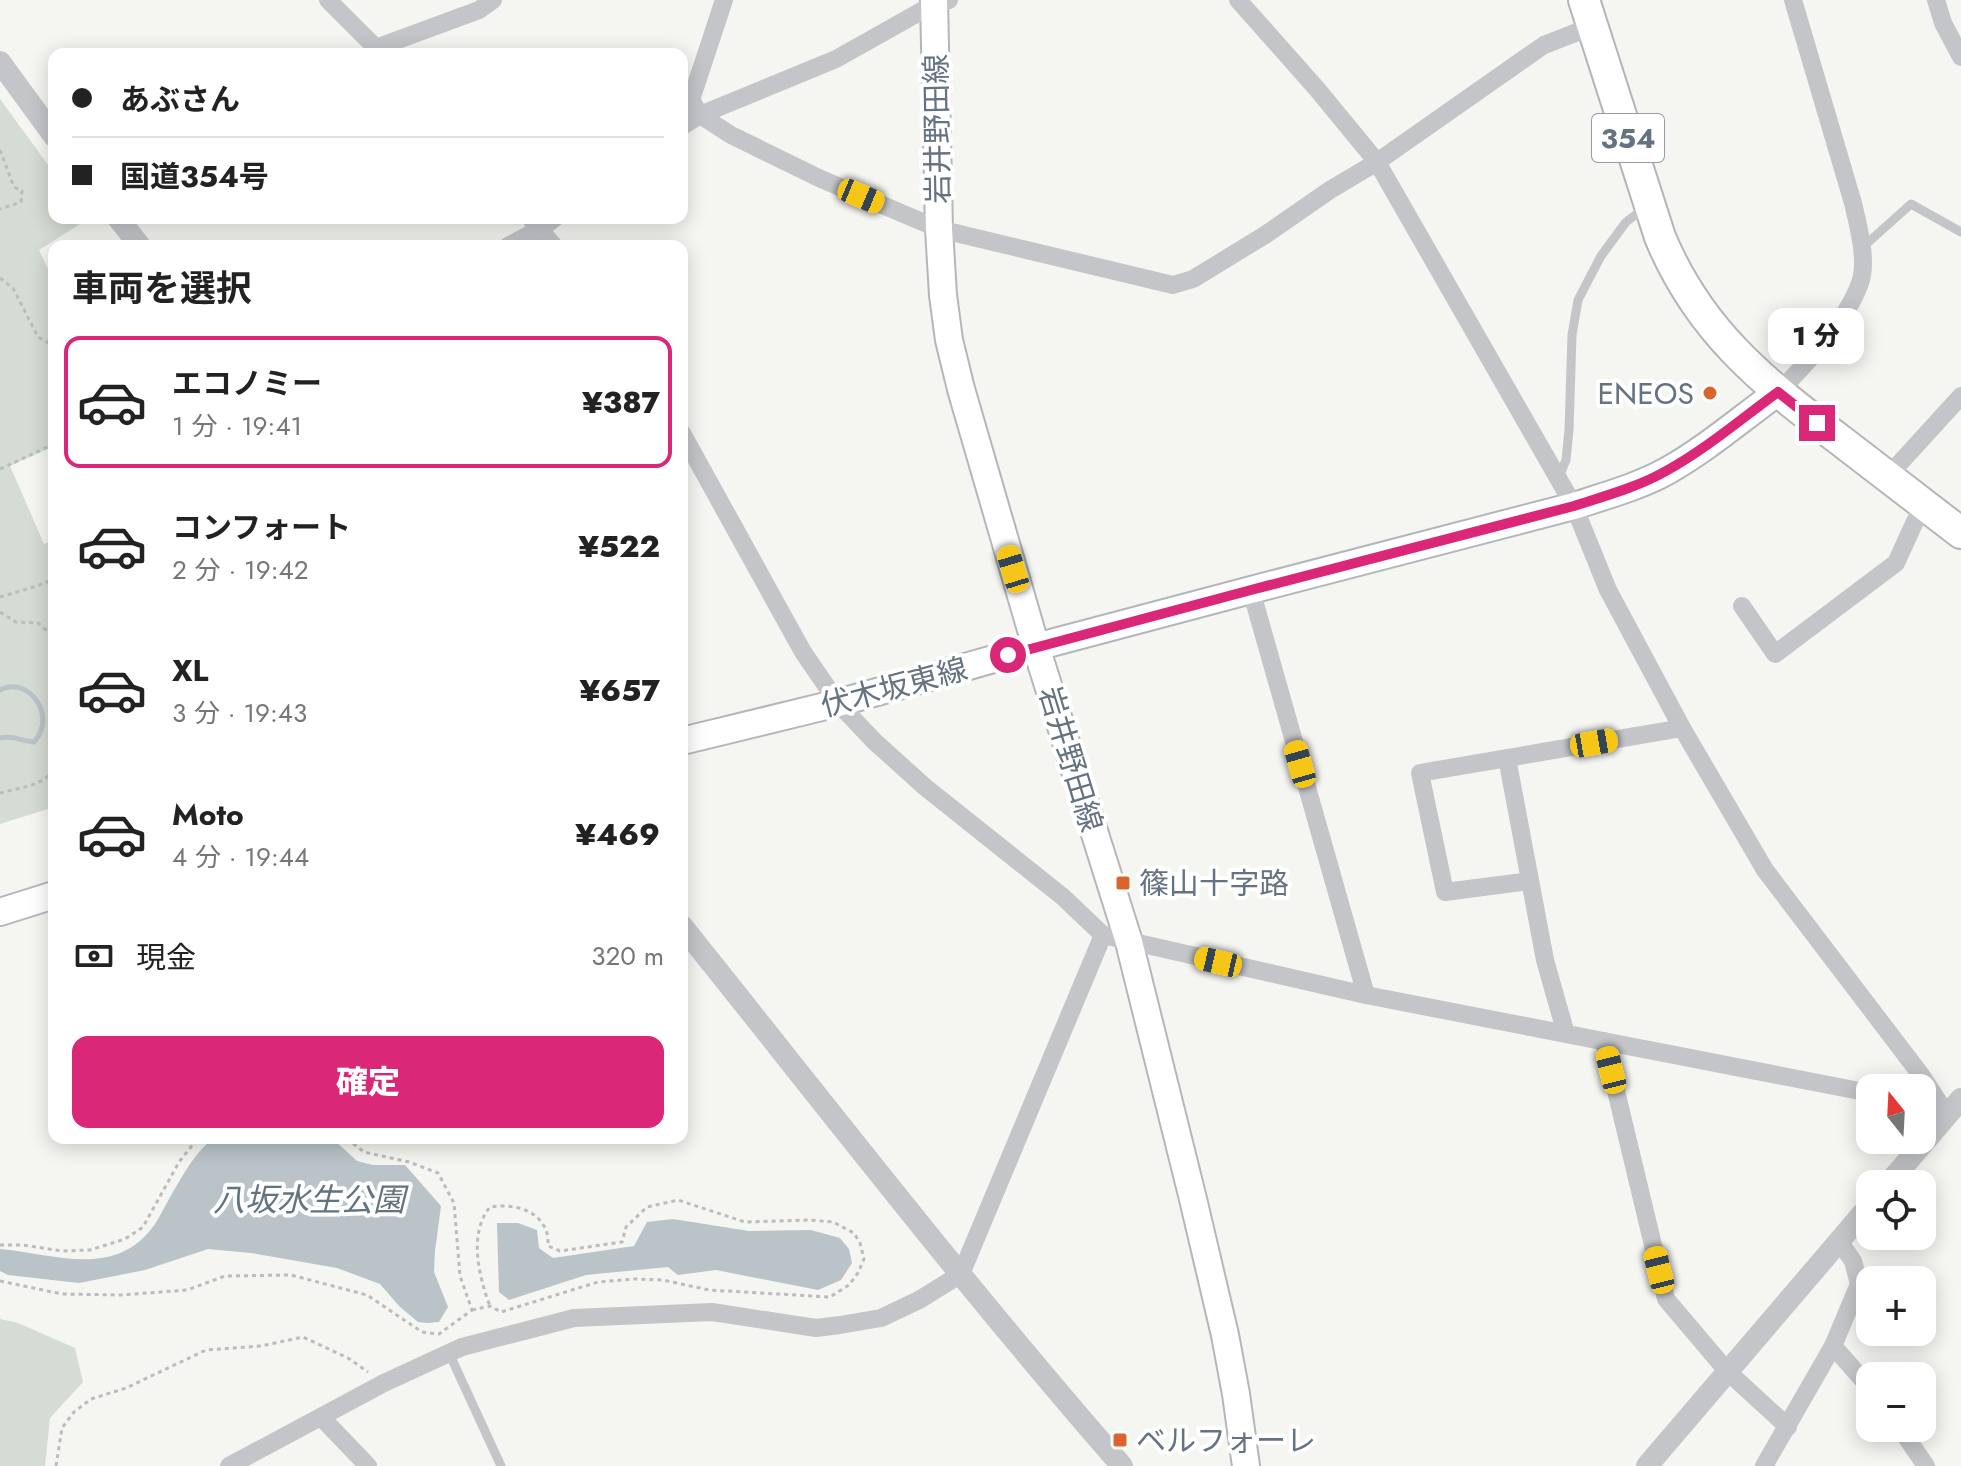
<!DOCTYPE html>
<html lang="ja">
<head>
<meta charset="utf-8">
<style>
  :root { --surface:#fff; --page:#f6f6f6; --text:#222; --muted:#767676; --line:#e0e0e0; --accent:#db2777 }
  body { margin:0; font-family:Jost,"Noto Sans JP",sans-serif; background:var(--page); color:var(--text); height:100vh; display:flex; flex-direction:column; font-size:30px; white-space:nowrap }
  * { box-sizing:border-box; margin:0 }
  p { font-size:26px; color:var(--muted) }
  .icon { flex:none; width:44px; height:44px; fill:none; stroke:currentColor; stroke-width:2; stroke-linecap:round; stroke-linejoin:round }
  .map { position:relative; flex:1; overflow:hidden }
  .panel { position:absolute; left:48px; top:240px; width:640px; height:904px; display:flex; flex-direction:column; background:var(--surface); border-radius:16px; box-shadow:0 4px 20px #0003 }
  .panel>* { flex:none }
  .guide { position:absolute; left:48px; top:48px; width:640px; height:176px; border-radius:16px; box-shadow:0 4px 20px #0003; display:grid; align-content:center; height:176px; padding:0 24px; background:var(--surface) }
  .needle { width:52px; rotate:342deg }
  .buttons { position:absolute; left:1856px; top:1074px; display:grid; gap:16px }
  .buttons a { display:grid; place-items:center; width:80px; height:80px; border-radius:16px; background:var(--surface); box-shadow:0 4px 20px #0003; font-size:40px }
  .end { position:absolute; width:36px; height:36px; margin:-18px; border:10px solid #db2777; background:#fff; box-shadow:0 0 0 4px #fff }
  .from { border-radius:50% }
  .bubble { position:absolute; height:56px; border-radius:16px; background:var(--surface); box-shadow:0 4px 20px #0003; font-size:26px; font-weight:800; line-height:56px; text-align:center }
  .car { position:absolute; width:24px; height:48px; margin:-24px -12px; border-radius:10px; box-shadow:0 0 6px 2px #0007; background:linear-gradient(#f5c518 24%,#345 0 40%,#f5c518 0 76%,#345 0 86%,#f5c518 0) }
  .guide b { display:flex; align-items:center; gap:28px; height:76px; font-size:30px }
  .guide b+b { border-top:2px solid var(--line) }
  .guide i { width:20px; height:20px; background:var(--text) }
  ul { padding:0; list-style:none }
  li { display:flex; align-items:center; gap:24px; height:132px; margin:0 16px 12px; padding:0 8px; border:4px solid transparent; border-radius:16px }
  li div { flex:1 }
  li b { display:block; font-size:30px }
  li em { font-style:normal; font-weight:800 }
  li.selected { border-color:var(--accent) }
  li>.icon { width:72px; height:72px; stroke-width:1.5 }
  h2 { padding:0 24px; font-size:36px; line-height:96px }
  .pay { display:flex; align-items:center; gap:20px; height:88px; padding:0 24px; font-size:30px }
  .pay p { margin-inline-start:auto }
  .action { display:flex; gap:16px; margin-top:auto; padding:16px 24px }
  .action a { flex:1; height:92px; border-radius:16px; background:var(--accent); color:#fff; font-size:32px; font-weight:800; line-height:92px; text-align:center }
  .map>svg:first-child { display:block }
  .green { fill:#d5dcd3 }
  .water { fill:#bac3c8 }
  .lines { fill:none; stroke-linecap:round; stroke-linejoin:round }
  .stream { stroke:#bac3c8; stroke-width:5 }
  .secondary-casing { stroke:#b3b7bb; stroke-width:30 }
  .trunk-casing { stroke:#b3b6b9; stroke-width:34 }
  .path { stroke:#babcbe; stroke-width:3; stroke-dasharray:4 4; stroke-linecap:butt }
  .service { stroke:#c3c5c9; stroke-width:9 }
  .minor { stroke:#c3c5c9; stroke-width:18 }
  .tertiary { stroke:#c3c5c9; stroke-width:22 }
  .secondary { stroke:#fff; stroke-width:26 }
  .trunk { stroke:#fff; stroke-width:30 }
  .route { stroke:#db2777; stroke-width:10 }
  .poi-dot { fill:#da642d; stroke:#fff; stroke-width:3 }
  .labels { text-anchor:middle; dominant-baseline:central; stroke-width:8; stroke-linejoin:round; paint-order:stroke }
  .shield { fill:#fff; stroke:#939ca7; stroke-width:2 }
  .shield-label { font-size:28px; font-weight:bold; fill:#657281 }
  .street-label { font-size:30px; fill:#657281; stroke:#fff }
  .poi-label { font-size:30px; fill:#657281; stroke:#fff; text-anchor:start }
  .water-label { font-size:32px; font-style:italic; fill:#61737e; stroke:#fff }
</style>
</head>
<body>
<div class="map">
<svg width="1961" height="1466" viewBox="0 0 1961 1466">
  <rect width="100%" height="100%" fill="#f5f5f1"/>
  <g class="green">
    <path d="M0,99L54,173V218L88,219L39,250L54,282V446L10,466L44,544L54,540V807L0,824Z"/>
    <path d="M0,1319L18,1323L75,1348L83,1382L50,1418L45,1466H0Z"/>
  </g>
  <g class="water">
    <path d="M214,1138H332L357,1161L373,1165H405L441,1206L435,1251L434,1272L448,1307L439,1322L427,1323L418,1322L399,1306L380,1284L337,1268L251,1253L208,1249L145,1270L79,1283L8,1275L0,1271V1249C49,1253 108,1277 147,1234C158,1223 165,1205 173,1192C184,1173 196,1151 214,1138Z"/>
    <path d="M673,1219L749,1231L811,1230L840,1238L849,1249L852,1263L841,1280L818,1290L716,1270L678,1275L668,1267L586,1275L509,1300L499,1292L497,1223H518L537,1230L539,1248L553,1258L634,1246L647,1222Z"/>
  </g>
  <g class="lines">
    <path class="stream" d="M0,690C24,677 50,706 41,730C40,735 37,738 34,742C22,741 12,735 0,738"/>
    <g class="secondary-casing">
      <g id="secondary">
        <path d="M934,0L939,229L943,295L949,340L961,389L1036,647L1129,942L1193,1199L1225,1335L1236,1394L1246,1466"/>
        <path d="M682,741L838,703L1036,647L1251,590L1574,506C1604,496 1638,487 1667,471C1706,449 1741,419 1778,392"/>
        <path d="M0,912L54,895"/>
      </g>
    </g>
    <g class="trunk-casing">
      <path id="trunk" d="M1584,0L1660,237C1699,331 1761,380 1840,440C1880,471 1921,502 1961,533"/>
    </g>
    <g class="path">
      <path d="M0,150L14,187L22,191L21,202L0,209"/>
      <path d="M0,278L13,288L38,337L54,346"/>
      <path d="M0,469L54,444"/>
      <path d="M0,597L37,586L54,579"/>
      <path d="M0,612L16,622L38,623L54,637"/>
      <path d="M0,793C18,788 44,786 54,769"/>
      <path d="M0,1245H23L62,1251L90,1250L125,1239L143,1227L179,1162L198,1138"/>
      <path d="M0,1281L62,1294L121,1295L187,1290L225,1276L291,1275L367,1295L422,1332L439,1334L472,1310L460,1276L454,1203L438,1173L409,1162L364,1152L346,1138"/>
      <path d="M472,1310L490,1306L501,1312L598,1282L634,1279L663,1280L709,1290L830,1297L849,1285L858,1273L864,1259L860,1243L854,1233L833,1222L809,1220L745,1222L678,1200L647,1207L626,1227L622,1242L560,1251L548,1246C548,1239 548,1232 544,1226C533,1207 509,1204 490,1207C468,1234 479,1277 490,1306"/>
      <path d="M56,1466L62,1428L74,1412L91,1399L126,1388L206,1350L261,1346L303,1337L348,1358L368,1372"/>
    </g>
    <g class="service">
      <path d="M1864,246L1911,204L1961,232"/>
      <path d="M1558,479L1566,460L1569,430L1572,335L1578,300L1601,256L1626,222L1646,207"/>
      <path d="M449,1353L501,1466"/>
    </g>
    <g class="minor">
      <path d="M328,0L382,54"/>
      <path d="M724,0L691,100L700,115L731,135L821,179L939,229L1173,285L1193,279L1265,235L1330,190L1377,162L1544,45L1593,26"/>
      <path d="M1238,0L1317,89L1377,162L1574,506L1608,590L1682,728L1765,870L1921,1075L1947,1115"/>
      <path d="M1936,0L1943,23L1961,57"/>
      <path d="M376,48L479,10L493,0"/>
      <path d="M682,126L700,115L836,59L934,4L949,0"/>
      <path d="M530,218L554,246"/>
      <path d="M508,246L540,229L555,218"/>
      <path d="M1778,392C1806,365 1847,320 1860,283C1868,261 1858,225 1853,203L1793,0"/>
      <path d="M682,433L803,652L838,703L874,741L925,787L1063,897L1103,935L1366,995L1870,1093"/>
      <path d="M1888,476L1961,396"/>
      <path d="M1251,590L1366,995"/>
      <path d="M1742,606L1775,654L1896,563L1923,504"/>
      <path d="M1507,758L1545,960L1566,1034"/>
      <path d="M1530,881L1445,892L1420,773L1682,728"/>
      <path d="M1604,1041L1666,1299L1727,1371L1788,1427"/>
      <path d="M1833,1346L1870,1388"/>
      <path d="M321,1417L368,1466"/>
      <path d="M1900,1428L1926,1466"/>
      <path d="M229,1466L384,1383L462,1347L574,1318L712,1312L816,1328L840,1325L881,1318L919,1300L961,1274L1103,935"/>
      <path d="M1764,1466L1833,1346L1859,1284L1853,1261L1839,1241"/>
    </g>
    <g class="tertiary">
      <path d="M0,62L54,136"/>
      <path d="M118,218L140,246"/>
      <path d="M682,926C827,1107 969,1291 1122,1466"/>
      <path d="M1888,1184L1961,1099"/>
      <path d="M1647,1466L1870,1205"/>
    </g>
    <use href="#secondary" class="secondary"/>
    <use href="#trunk" class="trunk"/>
  </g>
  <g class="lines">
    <path class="route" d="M1008,655L1251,590L1574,506C1605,496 1638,487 1666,471C1706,449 1741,419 1778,392L1817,423"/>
  </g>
  <g class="poi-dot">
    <circle cx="1710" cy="393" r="8"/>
    <rect x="1115" y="875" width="16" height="16" rx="4"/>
    <rect x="1112" y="1432" width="16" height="16" rx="4"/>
  </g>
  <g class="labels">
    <rect class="shield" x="1592" y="114" width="72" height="48" rx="6"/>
    <g class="shield-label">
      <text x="1628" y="138">354</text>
    </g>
    <g class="street-label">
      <text transform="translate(937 129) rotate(-91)">岩井野田線</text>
      <text transform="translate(894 687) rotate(-15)">伏木坂東線</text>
      <text transform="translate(1071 759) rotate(73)">岩井野田線</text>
    </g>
    <g class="poi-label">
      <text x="1694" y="393" text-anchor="end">ENEOS</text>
      <text x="1139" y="883">篠山十字路</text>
      <text x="1136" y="1440">ベルフォーレ</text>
    </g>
    <g class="water-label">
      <text x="309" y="1200">八坂水生公園</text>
    </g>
  </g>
</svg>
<div class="buttons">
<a><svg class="needle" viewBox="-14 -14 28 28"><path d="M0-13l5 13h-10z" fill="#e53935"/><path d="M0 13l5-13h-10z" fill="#767676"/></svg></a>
<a><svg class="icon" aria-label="locate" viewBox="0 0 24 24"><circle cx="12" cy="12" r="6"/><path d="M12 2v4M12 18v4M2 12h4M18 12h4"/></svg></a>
<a>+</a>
<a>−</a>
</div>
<i class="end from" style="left:1008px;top:655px"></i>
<i class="end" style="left:1817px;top:423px"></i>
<div class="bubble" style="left:1768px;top:308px;width:96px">1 分</div>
<i class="car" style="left:861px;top:196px;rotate:113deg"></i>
<i class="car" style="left:1013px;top:569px;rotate:343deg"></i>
<i class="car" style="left:1594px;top:743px;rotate:80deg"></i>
<i class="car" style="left:1300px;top:764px;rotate:344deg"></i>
<i class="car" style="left:1218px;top:962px;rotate:283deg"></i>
<i class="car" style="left:1611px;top:1070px;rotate:346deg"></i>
<i class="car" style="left:1659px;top:1270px;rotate:346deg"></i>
<div class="guide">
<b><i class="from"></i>あぶさん</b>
<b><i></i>国道354号</b>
</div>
<section class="panel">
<h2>車両を選択</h2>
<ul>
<li class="selected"><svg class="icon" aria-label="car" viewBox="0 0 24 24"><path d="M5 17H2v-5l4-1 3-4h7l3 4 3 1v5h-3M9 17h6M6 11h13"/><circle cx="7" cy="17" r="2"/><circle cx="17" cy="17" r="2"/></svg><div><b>エコノミー</b><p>1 分 · 19:41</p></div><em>¥387</em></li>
<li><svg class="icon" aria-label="car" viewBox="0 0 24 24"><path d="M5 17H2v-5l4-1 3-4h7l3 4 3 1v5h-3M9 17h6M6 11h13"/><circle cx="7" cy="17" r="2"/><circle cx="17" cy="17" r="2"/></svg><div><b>コンフォート</b><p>2 分 · 19:42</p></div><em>¥522</em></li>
<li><svg class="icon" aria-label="car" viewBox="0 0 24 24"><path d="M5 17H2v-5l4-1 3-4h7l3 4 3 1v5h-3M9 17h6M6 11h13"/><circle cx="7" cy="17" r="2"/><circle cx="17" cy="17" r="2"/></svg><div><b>XL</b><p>3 分 · 19:43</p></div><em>¥657</em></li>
<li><svg class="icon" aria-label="car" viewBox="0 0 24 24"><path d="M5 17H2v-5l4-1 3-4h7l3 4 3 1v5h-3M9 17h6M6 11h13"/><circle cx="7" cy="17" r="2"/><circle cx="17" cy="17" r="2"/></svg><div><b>Moto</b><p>4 分 · 19:44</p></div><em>¥469</em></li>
</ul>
<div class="pay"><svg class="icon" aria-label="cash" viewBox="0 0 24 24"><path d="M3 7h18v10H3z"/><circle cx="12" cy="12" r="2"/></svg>現金<p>320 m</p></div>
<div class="action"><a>確定</a></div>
</section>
</div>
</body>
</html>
